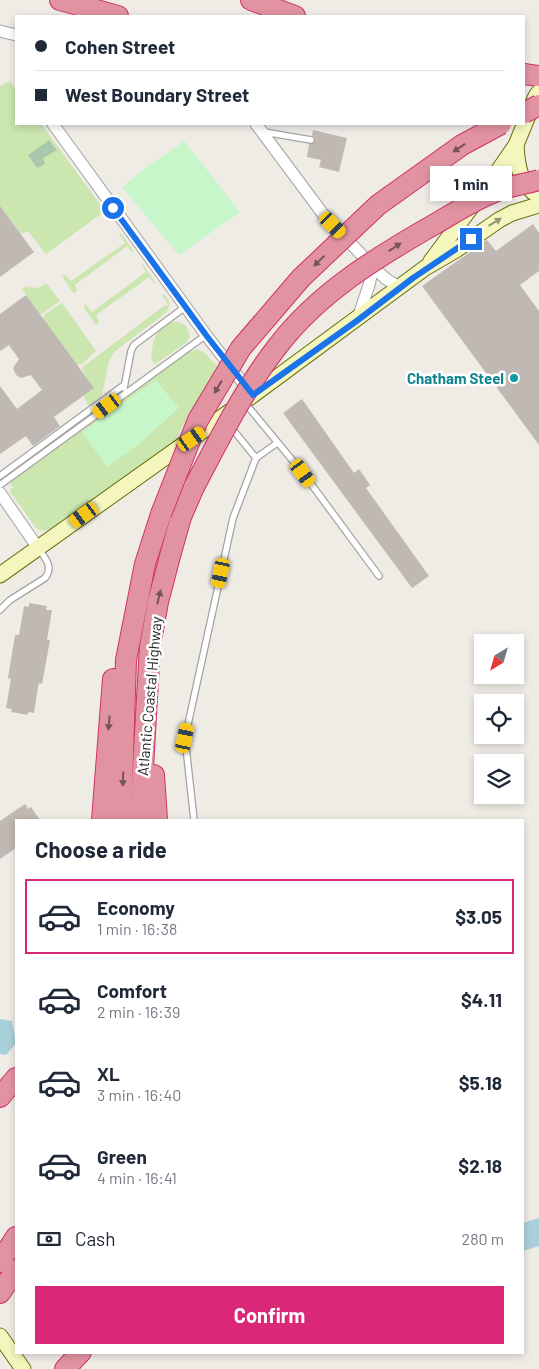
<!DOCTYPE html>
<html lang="en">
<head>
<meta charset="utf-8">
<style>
  :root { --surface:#fff; --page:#f6f6f7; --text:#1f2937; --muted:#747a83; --line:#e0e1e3; --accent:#db2777 }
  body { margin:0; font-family:Barlow,sans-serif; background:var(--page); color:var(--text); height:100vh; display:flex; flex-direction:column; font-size:19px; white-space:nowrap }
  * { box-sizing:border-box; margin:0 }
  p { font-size:16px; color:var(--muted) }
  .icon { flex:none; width:28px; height:28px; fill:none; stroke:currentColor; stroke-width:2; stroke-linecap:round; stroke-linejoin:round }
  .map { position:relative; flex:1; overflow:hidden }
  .sheet { position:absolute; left:15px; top:819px; width:509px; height:535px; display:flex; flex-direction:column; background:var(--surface); border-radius:0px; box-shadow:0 2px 8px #0003 }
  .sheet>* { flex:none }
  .banner { position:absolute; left:15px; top:15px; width:510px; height:110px; border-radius:0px; box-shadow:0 2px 8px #0003; display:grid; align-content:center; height:110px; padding:0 20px; background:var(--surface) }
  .needle { width:32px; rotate:217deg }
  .fabs { position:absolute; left:474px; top:634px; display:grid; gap:10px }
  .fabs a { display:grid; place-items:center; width:50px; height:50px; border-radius:0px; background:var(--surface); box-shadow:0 2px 8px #0003; font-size:25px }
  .end { position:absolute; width:22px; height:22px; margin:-11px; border:6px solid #1a73e8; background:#fff; box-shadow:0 0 0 2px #fff }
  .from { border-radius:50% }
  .bubble { position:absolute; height:35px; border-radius:0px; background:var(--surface); box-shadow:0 2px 8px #0003; font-size:16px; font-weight:700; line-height:35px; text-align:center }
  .car { position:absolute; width:15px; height:30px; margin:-15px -8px; border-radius:6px; box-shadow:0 0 4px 1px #0007; background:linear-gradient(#f5c518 24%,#345 0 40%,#f5c518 0 76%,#345 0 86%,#f5c518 0) }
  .banner b { display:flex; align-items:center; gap:18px; height:48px; font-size:19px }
  .banner b+b { border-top:1px solid var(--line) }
  .banner i { width:12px; height:12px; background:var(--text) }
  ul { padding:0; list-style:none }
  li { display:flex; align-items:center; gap:15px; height:75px; margin:0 10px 8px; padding:0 10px; border:2px solid transparent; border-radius:0px }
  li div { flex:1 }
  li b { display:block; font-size:19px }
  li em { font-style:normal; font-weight:700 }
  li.on { border-color:var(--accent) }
  li>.icon { width:45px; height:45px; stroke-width:1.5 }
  h2 { padding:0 20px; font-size:22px; line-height:60px }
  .pay { display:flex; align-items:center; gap:12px; height:55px; padding:0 20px; font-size:19px }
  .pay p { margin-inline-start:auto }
  .action { display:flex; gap:10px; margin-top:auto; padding:10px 20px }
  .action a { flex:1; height:58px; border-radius:0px; background:var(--accent); color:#fff; font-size:20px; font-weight:700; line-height:58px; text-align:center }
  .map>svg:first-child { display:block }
  .grass { fill:#cbe6af }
  .cemetery { fill:#a9c7ad }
  .park { fill:#c6f6ca }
  .water { fill:#a9d0da }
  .building { fill:#c0b8b3 }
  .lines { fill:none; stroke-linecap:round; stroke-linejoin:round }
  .lane-casing { stroke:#a3a3a3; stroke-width:8 }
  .street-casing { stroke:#a3a3a3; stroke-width:13 }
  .secondary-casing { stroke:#67710c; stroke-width:17 }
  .highway-casing { stroke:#d13069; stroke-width:22 }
  .lane { stroke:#fff; stroke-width:5.5 }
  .street { stroke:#fff; stroke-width:11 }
  .secondary { stroke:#f4f6be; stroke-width:15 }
  .highway { stroke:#e293a2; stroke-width:20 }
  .highway-bridge-casing { stroke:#d13069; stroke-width:22; stroke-linecap:butt }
  .highway-bridge { stroke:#e293a2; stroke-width:20 }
  .oneway { fill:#77535a }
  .oneway2 { fill:#949576 }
  .route { stroke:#1a73e8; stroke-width:6 }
  .culture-dot { fill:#0f9aa8; stroke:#fff; stroke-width:2 }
  .labels { text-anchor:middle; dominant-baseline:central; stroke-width:5; stroke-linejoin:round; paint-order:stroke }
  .culture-label { font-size:15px; font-weight:bold; fill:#0d838f; stroke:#fff; text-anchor:end }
  .street-label { font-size:15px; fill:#1f1f1f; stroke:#fff }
</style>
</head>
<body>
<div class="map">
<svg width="539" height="1369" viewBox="0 0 539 1369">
  <rect width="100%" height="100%" fill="#efece6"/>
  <g class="grass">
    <path d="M10,81L16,90V124H41L105,211L46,254L28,231L21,234L0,206V86Z"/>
    <path d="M121,233L134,252L133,253L127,246L75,285L77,290L75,293H73L62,276L65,275L71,281L125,243L119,234Z"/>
    <path d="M142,263L156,283L155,284L149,277L96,315L99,323L96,325L84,308V306L86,305L92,312L146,272L141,264Z"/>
    <path d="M46,283L60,301L43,313L39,314L22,289L26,286L28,288L31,286L32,288L35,287L37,289Z"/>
    <path d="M164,294L170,303L167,312L115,351L109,361L102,395L89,406L83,396L93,388L82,370L83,367L165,305L167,306L168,304L162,295Z"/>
    <path d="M62,303L96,351L81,365L80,363L77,366L43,319L45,314Z"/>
    <path d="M170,322C181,321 189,325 190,337L186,343L158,362L154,364L151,358C154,339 152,334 170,322Z"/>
    <path d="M196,349L205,353L217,366L172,445L55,527C48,530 43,533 36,528L11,493L10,489L13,488V486L10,485L14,478L191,350L194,352V350Z"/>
  </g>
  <path class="cemetery" d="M49,140L57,150L43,158L45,164L37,168L28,155Z"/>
  <g class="park">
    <path d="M184,141L240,212L179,255L122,187L146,168L150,163H153Z"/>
    <path d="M156,380L179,408L139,444L107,467L82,432Z"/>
  </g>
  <g class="water">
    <path d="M0,1019L12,1021L16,1043L6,1055L0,1054Z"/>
    <path d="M539,1218V1246L523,1251V1223Z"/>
  </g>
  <g class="building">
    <path d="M313,130L347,138L339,172L319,167L321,160L307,157L309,144H313L315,141V138L312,135Z"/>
    <path d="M0,206L34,252L0,277Z"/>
    <path d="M533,224L539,233V271L520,285L539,311V445L422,286L487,240L496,251Z"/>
    <path d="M26,295L94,388L54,417L60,426L33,446L26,436L0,454V386L17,409L42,390L31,375L21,378L16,375L13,368L19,359L9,345L0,351V314Z"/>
    <path d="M302,399L354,473L359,469L370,485L366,488L429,576L412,588L283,413Z"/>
    <path d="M29,603L47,606L46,610H52L47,640H50L42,684L39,683L38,687L34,713L28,712V715L11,712L12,709L6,708L11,679L8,678L15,635H19L24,606L29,607Z"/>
    <path d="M25,804L28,809L31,807L40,820H16V848L0,859V821Z"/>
  </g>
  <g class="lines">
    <g class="lane-casing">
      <g id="lane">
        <path d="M264,132L311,140"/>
        <path d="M124,388L131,351L134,345L185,307"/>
        <path d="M245,403L303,473L379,576"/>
        <path d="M230,426L256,458L277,443"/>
        <path d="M0,476L124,385"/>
        <path d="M0,485L206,335"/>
        <path d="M0,610L10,600L45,578C54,567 45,558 38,548"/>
        <path d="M194,820L185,738L233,518L256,458"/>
      </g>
    </g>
    <g class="street-casing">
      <g id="street">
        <path d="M0,31L16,35"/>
        <path d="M53,124L206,335L250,392"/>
        <path d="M256,124L323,214L373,267L386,279L399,287"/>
        <path d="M358,318L369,285L373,267"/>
        <path d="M0,493L38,548"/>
      </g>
    </g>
    <g class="secondary-casing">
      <g id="secondary">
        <path d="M516,145C517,165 520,186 539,196"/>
        <path d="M431,261L496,174L516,145L536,96L539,92"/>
        <path d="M0,575L253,395L425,268L456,250L499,220L512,213L539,205"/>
        <path d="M0,1336L23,1369"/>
      </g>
    </g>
    <g class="highway-casing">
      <g id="highway">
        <path d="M60,0L118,16"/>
        <path d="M251,0L295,16"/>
        <path d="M524,74L539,76"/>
        <path d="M154,775L157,820"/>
        <path d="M102,820L113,679"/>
        <path d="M121,820L126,660L145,564L161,514"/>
        <path d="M140,820L150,646L158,602L170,556L181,517L194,487"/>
        <path d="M0,1097L16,1078"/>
        <path d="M0,1262L16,1237"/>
        <path d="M0,1293L16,1270"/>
        <path d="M65,1369L81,1352"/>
      </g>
    </g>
    <use href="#lane" class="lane"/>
    <use href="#street" class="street"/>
    <use href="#secondary" class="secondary"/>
    <use href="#highway" class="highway"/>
    <g class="highway-bridge-casing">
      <g id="highway-bridge">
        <path d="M524,113L539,105"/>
        <path d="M194,487C220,438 243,391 277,347C318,293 377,257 435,224C454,213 474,200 495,192C509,186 525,184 539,180"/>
        <path d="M161,514L198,420L241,348L301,278L378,205L462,145L501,124"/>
      </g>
    </g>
    <use href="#highway-bridge" class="highway-bridge"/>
  </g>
  <defs><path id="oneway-solid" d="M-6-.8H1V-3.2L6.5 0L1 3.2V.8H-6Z" transform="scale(1.25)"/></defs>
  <g class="oneway">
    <use href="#oneway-solid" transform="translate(459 148) rotate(146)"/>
    <use href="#oneway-solid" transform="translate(395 247) rotate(-34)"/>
    <use href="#oneway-solid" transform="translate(319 261) rotate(136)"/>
    <use href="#oneway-solid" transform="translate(218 387) rotate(121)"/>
    <use href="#oneway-solid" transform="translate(159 597) rotate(-76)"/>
    <use href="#oneway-solid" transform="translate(109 723) rotate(95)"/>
    <use href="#oneway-solid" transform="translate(123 779) rotate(92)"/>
  </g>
  <use class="oneway2" href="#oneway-solid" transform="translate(495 222) rotate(-31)"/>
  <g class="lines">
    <path class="route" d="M113,208L206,335L253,395L358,320L413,278L471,239"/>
  </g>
  <circle class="culture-dot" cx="514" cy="378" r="5"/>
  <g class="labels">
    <g class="culture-label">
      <text x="504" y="378">Chatham Steel</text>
    </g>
    <g class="street-label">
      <text transform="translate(149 696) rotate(-85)">Atlantic Coastal Highway</text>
    </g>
  </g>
</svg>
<div class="fabs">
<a><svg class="needle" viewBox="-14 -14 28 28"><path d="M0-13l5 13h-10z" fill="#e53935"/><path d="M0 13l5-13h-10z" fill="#747a83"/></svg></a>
<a><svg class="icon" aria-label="locate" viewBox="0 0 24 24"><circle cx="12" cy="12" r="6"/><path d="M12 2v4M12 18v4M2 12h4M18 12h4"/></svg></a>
<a><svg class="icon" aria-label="layers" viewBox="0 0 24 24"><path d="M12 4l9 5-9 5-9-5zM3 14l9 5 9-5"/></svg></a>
</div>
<i class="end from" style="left:113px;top:208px"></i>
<i class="end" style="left:471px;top:239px"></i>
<div class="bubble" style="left:430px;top:166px;width:82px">1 min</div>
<i class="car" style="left:333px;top:225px;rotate:136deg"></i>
<i class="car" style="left:107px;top:406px;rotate:234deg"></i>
<i class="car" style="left:192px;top:439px;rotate:55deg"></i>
<i class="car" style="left:303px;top:473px;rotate:144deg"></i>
<i class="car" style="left:84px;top:515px;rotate:234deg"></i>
<i class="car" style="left:221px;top:573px;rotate:192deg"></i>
<i class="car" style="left:185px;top:738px;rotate:12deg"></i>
<div class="banner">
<b><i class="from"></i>Cohen Street</b>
<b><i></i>West Boundary Street</b>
</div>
<section class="sheet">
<h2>Choose a ride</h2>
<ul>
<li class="on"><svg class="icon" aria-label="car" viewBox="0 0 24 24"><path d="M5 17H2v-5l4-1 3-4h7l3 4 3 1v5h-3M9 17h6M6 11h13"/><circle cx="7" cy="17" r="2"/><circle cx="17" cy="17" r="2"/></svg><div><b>Economy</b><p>1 min · 16:38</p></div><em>$3.05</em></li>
<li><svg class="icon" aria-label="car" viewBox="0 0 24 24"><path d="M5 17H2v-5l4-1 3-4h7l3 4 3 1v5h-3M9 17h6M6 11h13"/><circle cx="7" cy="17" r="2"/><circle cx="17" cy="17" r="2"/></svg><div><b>Comfort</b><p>2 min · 16:39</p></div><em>$4.11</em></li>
<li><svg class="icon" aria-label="car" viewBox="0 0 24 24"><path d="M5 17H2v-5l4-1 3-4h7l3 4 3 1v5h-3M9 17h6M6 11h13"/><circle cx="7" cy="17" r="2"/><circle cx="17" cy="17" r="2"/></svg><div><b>XL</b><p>3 min · 16:40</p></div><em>$5.18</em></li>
<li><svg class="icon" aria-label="car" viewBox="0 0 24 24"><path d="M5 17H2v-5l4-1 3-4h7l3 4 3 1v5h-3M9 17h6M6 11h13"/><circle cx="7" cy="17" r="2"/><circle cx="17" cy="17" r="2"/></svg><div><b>Green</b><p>4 min · 16:41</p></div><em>$2.18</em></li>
</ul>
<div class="pay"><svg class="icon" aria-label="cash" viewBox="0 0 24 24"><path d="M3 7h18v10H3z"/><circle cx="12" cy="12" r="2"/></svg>Cash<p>280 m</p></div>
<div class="action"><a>Confirm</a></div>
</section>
</div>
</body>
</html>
